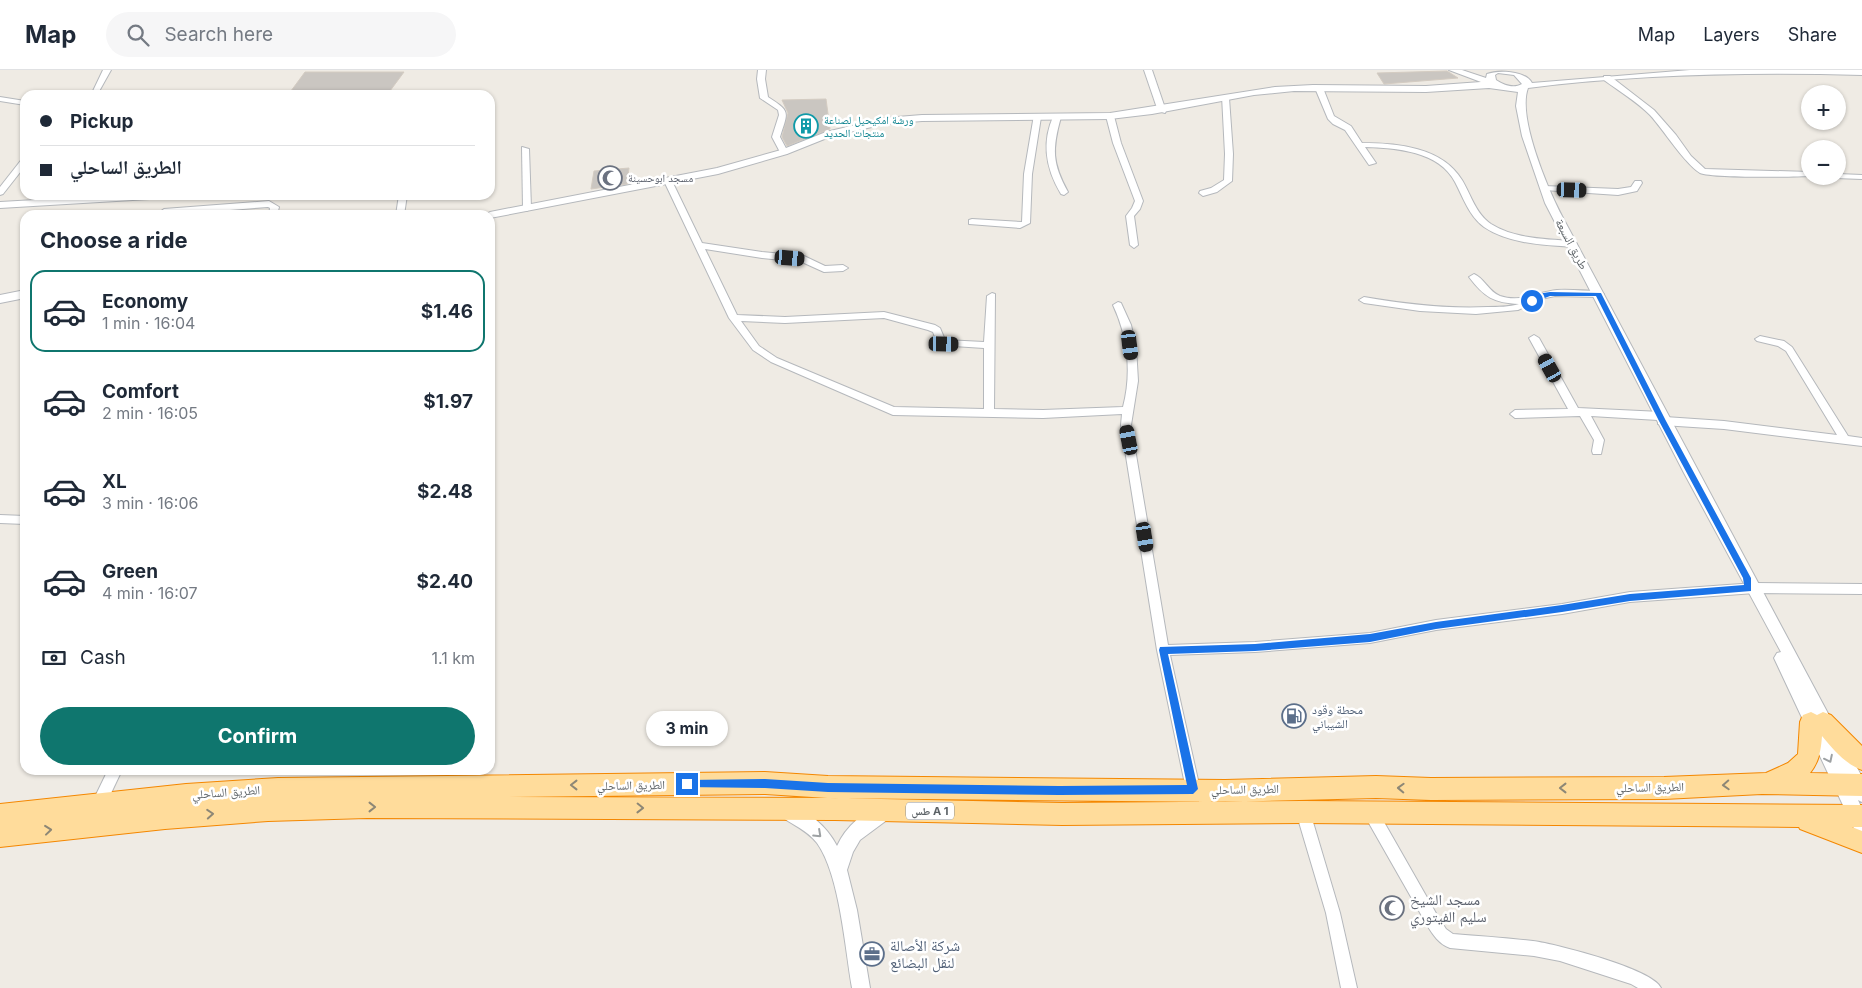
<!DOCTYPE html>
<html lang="en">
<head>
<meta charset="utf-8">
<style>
  :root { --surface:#fff; --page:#f6f6f7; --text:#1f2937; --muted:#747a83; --line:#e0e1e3; --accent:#0f766e }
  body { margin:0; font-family:Inter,"Noto Naskh Arabic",sans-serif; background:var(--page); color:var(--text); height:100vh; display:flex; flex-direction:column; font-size:19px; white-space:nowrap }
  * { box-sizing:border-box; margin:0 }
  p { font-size:16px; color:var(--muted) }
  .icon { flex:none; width:28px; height:28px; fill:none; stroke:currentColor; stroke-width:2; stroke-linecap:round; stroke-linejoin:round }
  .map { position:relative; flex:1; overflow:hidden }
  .panel { position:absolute; left:20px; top:140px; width:475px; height:565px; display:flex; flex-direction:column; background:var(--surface); border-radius:15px; box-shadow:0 1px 4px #0004 }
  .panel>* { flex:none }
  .hud { position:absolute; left:20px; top:20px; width:475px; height:110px; border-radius:15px; box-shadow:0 1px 4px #0004; display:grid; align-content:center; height:110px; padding:0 20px; background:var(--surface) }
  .tools { position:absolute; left:1801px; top:15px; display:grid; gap:10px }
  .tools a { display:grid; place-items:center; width:45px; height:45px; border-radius:50%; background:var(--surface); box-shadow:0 1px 4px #0004; font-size:25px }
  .end { position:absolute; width:22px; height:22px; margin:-11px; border:6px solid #1a73e8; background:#fff; box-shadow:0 0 0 2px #fff }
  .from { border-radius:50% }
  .bubble { position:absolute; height:35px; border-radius:18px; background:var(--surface); box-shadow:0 1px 4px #0004; font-size:16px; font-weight:700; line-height:35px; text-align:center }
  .car { position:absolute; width:15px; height:30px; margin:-15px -8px; border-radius:6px; box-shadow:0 0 4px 1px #0007; background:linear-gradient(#222 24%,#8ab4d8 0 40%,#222 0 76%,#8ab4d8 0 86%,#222 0) }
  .hud b { display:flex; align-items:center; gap:18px; height:48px; font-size:19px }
  .hud b+b { border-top:1px solid var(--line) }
  .hud i { width:12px; height:12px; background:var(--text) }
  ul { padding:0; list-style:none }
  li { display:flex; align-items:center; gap:15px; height:82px; margin:0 10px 8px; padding:0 10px; border:2px solid transparent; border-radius:15px }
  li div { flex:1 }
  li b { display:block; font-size:19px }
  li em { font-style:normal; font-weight:700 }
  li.on { border-color:var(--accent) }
  li>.icon { width:45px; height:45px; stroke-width:1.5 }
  h2 { padding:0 20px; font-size:22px; line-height:60px }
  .pay { display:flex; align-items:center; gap:12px; height:55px; padding:0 20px; font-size:19px }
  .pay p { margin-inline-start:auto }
  .primary-button { display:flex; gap:10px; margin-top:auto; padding:10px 20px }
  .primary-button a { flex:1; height:58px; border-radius:30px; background:var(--accent); color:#fff; font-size:20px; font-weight:700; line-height:58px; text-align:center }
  header { display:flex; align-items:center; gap:30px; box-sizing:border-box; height:70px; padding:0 25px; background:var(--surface); border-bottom:1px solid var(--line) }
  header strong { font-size:24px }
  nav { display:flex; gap:28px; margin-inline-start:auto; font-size:18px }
  .search { width:350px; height:45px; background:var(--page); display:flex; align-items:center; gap:12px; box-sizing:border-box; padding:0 18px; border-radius:28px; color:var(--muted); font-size:19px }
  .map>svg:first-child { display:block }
  .building { fill:#cac6c1; stroke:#d4ccc2 }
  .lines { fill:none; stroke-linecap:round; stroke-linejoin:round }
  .minor-casing { stroke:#b5b8bc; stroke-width:2 }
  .tertiary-casing { stroke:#b5b8bc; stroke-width:2 }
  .trunk-casing { stroke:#f48700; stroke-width:2 }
  .minor { fill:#fff; fill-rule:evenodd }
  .tertiary { fill:#fff; fill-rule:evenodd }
  .trunk { fill:#ffdc9b; fill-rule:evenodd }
  .oneway { stroke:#9da1a3 }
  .oneway2 { stroke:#8d8776 }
  .route { fill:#1a73e8 }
  .labels { text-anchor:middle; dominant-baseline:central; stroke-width:5; stroke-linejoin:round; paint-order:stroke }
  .far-culture-label { font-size:11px; fill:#0d838f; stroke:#fff; text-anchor:start }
  .far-worship-label { font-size:11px; fill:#5b616d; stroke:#fff; text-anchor:start }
  .shield { fill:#fff; stroke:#8d9194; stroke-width:1 }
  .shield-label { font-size:11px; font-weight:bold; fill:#5c6266 }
  .street-label { font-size:12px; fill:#5c6266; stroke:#fff }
  .service-label { font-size:12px; fill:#4e5e75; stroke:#fff; text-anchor:start }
  .near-worship-label { font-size:15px; fill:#5b616d; stroke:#fff; text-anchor:start }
  .near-service-label { font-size:15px; fill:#4e5e75; stroke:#fff; text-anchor:start }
</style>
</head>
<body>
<header>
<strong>Map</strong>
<div class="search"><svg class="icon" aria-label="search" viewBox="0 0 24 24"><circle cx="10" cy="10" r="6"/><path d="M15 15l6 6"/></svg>Search here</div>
<nav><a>Map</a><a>Layers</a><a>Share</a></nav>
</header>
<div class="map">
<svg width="1862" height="918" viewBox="0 0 1862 918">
  <rect width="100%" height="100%" fill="#efebe4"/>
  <g class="building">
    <path d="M1447,1L1458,8L1384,14L1377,3Z"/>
    <path d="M305,2H404L387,25H288Z"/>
    <path d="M826,29L830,59L787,76L782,67L788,43L782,30Z"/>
    <path d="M629,98L627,114L591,119L594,101Z"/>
  </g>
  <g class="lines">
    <g class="minor-casing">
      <g id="minor">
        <path d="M103,0H111L97,25H88L93,21Z"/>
        <path d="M758,0H766L765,9L768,27C791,42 788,41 780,67L788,82L787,84H781L772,67L779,45L778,40L760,28L757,9Z"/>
        <path d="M1144,0H1152L1166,41L1165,43L1158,41Z"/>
        <path d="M1604,6H1610L1654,40L1676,65L1691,86L1705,99L1810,102L1811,106C1794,107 1711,108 1700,103C1685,94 1663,59 1650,45C1637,32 1619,21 1604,10Z"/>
        <path d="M1316,16L1323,18L1334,46L1351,56L1362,73C1397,73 1442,77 1462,110C1471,125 1476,144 1491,154C1515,169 1546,169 1573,171L1577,174L1573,177C1544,175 1509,174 1484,157C1469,146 1463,127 1455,112C1439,81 1396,78 1365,77L1376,93L1369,95L1345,60L1333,54L1328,49L1315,18Z"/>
        <path d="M1222,26L1229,28L1233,84L1232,111L1217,122L1203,126L1199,123L1200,121L1211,118L1224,110L1225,84Z"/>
        <path d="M0,27L25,31V35L0,31Z"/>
        <path d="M1107,44L1114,46L1121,73L1143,131L1140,139L1134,146L1138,175L1134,178L1130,175L1126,146L1132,138L1135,131L1113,73L1106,46Z"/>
        <path d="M1034,45L1041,47L1032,104L1030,153L1020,158L969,154V150L972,149L1022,152L1024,104Z"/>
        <path d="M1054,45L1061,47C1052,79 1052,93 1068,122L1064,125L1061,124C1046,99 1041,72 1054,45Z"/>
        <path d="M522,77L529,79L531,138L527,141L523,138Z"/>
        <path d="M22,89H25V96L3,124L0,125V117Z"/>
        <path d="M1838,104L1862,105V109L1835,108L1834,106H1838Z"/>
        <path d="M665,109H668L672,111L702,173L762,182L804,186L825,196L843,195L848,198L843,201L824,202L802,192L762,188L705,179L737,245L785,247L884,242L935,255L940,258L945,270L984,272L987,226L992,223L995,224L994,339L1043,340L1123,337C1132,303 1128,267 1113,235L1118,232L1121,233L1131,255L1136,277L1138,311L1131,355L1168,575L1255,572L1370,563L1436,550L1562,534L1630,522L1755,513L1862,514V524L1755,523L1630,532L1562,544L1436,560L1370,573L1255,582L1170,585L1200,719L1198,724L1193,725L1188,724L1186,719L1157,580L1121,355L1122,344L1043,348L893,345L771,292L753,280L729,248L664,111ZM884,248L928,260L933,262L938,275L984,278V339L894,337L777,288L759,276L741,251L785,253Z"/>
        <path d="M1635,111H1641L1642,113L1637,121L1618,125L1544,120L1540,118L1544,116L1618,119L1631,117Z"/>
        <path d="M124,125H170L166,128L0,138V132Z"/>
        <path d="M399,125H407L404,145H396Z"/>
        <path d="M269,131L279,137L277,145H269L270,138L268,137L164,145L160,142L164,139Z"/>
        <path d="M1474,204C1484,208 1489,222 1500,226C1521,233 1537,222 1557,220C1571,219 1585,221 1599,221L1604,224L1599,227L1555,226L1541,229L1518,240L1476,244L1420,241L1364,233L1359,230L1364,227C1405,234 1446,239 1488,237C1498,237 1509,237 1519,234C1494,233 1484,227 1469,207Z"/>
        <path d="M1534,265L1539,268L1578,338L1661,342L1665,343V347L1724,351L1837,365L1786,281L1778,276L1757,271L1755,269L1760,266L1784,271L1792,277L1848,366L1862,368V376L1724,359L1662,355L1658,354V350L1591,346L1604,370L1601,384H1593L1592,381L1594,370L1580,346L1515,348L1510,344L1515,340L1568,339L1529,268Z"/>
        <path d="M0,445L25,446V454L0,453Z"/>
        <path d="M108,700H122L103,740L98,742L93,740L91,735Z"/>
        <path d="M1303,735L1308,737L1310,742L1340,843L1357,918H1341L1326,843L1296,742L1298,737Z"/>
        <path d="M1371,736L1376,738L1437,845L1446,859L1453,864C1479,866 1507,868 1533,871C1556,874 1653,899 1661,918H1638L1631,914L1560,891L1534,886L1450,878C1439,874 1433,865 1427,855L1366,748L1364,743L1366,738Z"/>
      </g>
    </g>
    <g class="tertiary-casing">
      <g id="tertiary">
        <path d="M1449,0H1462L1486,8L1487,4C1497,0 1525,0 1532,13L1690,0H1862V5C1751,2 1639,4 1528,18C1517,47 1548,119 1562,146L1862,707V732L1858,730L1862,739V765L1856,763L1774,588L1777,583L1781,582L1684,403L1545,133L1522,66L1516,36L1518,22L1489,18L1426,22L1294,21L1254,25L1152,44L1110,49L922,51L885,54L832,66L787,84L718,104L490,148V145H485L490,142L717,98L781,80L826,62L885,48L922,45L1110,43L1275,17L1313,15L1426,16L1481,12ZM1498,3L1514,5L1522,14C1513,19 1504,15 1496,10L1495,5Z"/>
        <path d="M25,220V228L0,233V225Z"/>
        <path d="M786,732C807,740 827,756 837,776C846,756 864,741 885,733L891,735L893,741L891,747L860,770L853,782L847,800L857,840L870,918H852C845,879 840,805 817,773C808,761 792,754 780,746L778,740L780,734Z"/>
      </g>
    </g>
    <g class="trunk-casing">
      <path id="trunk" d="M1811,642L1817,645L1823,642L1831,645L1862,676V700C1845,694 1833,679 1822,666C1821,680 1819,692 1810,703L1862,704V726L1762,724L1664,729L1431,730L1376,728L1225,732L828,728L765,724L509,727L835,728L1062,733L1303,731L1862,735V757H1852L1862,761V783L1800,759L1799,757L1303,753L1062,755L835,750L367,748L268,751L165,759L0,777V734L186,714L278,708L765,702L828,706L1225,710L1376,706L1431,708L1664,707L1766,703L1788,693L1798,684L1800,652L1803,645Z"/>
    </g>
    <use href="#minor" class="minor"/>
    <use href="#tertiary" class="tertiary"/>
    <use href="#trunk" class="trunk"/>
  </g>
  <defs><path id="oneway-chevron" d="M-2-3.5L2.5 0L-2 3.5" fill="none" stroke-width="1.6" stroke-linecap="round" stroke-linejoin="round" transform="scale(1.25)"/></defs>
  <g class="oneway">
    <use href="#oneway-chevron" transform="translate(1829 689) rotate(64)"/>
    <use href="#oneway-chevron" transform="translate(818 764) rotate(43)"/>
  </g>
  <g class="oneway2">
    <use href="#oneway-chevron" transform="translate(574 715) rotate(180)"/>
    <use href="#oneway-chevron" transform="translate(1726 715) rotate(177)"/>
    <use href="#oneway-chevron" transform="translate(1401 718) rotate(-178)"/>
    <use href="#oneway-chevron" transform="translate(1563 718) rotate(-180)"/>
    <use href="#oneway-chevron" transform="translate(372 737)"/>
    <use href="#oneway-chevron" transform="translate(640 738) rotate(1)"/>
    <use href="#oneway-chevron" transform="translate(210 744) rotate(-4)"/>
    <use href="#oneway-chevron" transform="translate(48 760) rotate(-6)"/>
  </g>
  <path class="route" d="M1550,222L1601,223L1666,351L1751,508V521L1630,531L1562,542L1436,559L1370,572L1255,581L1168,584L1198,719L1193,724L1059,725L828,722L765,718L684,717L682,714L687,710L765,709L828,713L1059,716L1187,715L1159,580L1160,577L1255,574L1370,564L1436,552L1562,535L1630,524L1744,515L1743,508L1659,351L1596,226H1550L1532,233L1529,231L1537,224Z"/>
  <defs>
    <g id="building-ring" transform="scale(1.25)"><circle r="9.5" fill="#fff" stroke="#0f9aa8" stroke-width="1.5"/><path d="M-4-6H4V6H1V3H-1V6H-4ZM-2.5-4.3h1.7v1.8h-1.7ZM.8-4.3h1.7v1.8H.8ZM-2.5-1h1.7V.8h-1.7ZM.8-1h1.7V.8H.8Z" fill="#0f9aa8"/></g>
    <g id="mosque-ring" transform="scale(1.25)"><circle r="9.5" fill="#fff" stroke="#6b7280" stroke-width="1.5"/><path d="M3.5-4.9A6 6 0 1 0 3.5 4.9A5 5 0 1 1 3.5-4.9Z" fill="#6b7280"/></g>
    <g id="fuel-ring" transform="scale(1.25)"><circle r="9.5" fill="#fff" stroke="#5c6f8a" stroke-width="1.5"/><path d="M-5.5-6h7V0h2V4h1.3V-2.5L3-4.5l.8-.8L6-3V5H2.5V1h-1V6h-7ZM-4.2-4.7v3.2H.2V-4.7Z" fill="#5c6f8a"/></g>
    <g id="office-ring" transform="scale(1.25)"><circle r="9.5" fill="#fff" stroke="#5c6f8a" stroke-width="1.5"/><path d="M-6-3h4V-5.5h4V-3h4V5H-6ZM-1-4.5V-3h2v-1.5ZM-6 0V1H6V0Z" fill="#5c6f8a"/></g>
  </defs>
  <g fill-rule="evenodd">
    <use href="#building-ring" x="806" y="56"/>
    <use href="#mosque-ring" x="610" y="108"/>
    <use href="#fuel-ring" x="1294" y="646"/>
    <use href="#mosque-ring" x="1392" y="838"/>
    <use href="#office-ring" x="872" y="884"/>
  </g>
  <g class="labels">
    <g class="far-culture-label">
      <text x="824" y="50">ورشة امكيحيل لصناعة<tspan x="824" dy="13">منتجات الحديد</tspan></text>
    </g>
    <g class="far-worship-label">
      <text x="628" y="108">مسجد ابوحسينة</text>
    </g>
    <rect class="shield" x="906" y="732.5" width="48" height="17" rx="4"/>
    <g class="shield-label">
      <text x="930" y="741">طس A 1</text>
    </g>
    <g class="street-label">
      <text transform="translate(1572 174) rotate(62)">طريق السبعة</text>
      <text transform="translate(631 715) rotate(-1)">الطريق الساحلي</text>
      <text transform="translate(1650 717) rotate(-1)">الطريق الساحلي</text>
      <text transform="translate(1245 719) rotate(-1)">الطريق الساحلي</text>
      <text transform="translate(226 722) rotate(-4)">الطريق الساحلي</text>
    </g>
    <g class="service-label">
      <text x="1312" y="639">محطة وقود<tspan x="1312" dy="14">الشيباني</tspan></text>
    </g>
    <g class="near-worship-label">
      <text x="1410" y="829">مسجد الشيخ<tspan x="1410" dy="17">سليم الفيتوري</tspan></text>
    </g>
    <g class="near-service-label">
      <text x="890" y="875">شركة الأصالة<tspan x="890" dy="17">لنقل البضائع</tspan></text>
    </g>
  </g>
</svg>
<div class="tools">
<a>+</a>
<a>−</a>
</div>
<i class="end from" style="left:1532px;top:231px"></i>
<i class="end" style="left:687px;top:714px"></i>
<div class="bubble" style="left:646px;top:641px;width:82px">3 min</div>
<i class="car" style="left:1572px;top:120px;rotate:92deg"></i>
<i class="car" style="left:790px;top:188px;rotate:95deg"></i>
<i class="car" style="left:944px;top:274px;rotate:91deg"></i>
<i class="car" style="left:1130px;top:275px;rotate:173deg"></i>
<i class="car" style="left:1550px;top:298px;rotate:331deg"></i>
<i class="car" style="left:1129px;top:370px;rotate:349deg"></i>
<i class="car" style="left:1145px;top:467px;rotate:171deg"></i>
<div class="hud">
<b><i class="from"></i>Pickup</b>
<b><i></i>الطريق الساحلي</b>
</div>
<section class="panel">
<h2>Choose a ride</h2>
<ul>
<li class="on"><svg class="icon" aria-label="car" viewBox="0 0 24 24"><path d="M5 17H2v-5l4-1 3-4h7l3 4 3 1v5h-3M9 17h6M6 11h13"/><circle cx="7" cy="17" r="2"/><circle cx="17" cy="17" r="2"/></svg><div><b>Economy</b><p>1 min · 16:04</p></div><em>$1.46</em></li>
<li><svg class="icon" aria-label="car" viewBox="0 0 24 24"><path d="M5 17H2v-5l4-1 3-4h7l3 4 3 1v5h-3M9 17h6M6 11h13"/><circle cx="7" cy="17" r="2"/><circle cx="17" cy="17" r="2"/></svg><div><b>Comfort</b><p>2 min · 16:05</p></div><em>$1.97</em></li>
<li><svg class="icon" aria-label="car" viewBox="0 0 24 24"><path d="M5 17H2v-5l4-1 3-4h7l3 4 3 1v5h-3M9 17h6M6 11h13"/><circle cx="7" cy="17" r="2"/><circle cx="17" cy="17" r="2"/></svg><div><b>XL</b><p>3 min · 16:06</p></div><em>$2.48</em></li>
<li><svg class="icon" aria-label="car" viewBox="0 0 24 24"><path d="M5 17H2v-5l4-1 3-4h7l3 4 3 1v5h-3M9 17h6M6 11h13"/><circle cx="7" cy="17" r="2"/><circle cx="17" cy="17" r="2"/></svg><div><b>Green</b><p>4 min · 16:07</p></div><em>$2.40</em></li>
</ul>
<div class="pay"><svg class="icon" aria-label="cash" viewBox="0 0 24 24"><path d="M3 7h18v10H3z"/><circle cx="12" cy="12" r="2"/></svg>Cash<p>1.1 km</p></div>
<div class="primary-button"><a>Confirm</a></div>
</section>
</div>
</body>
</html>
